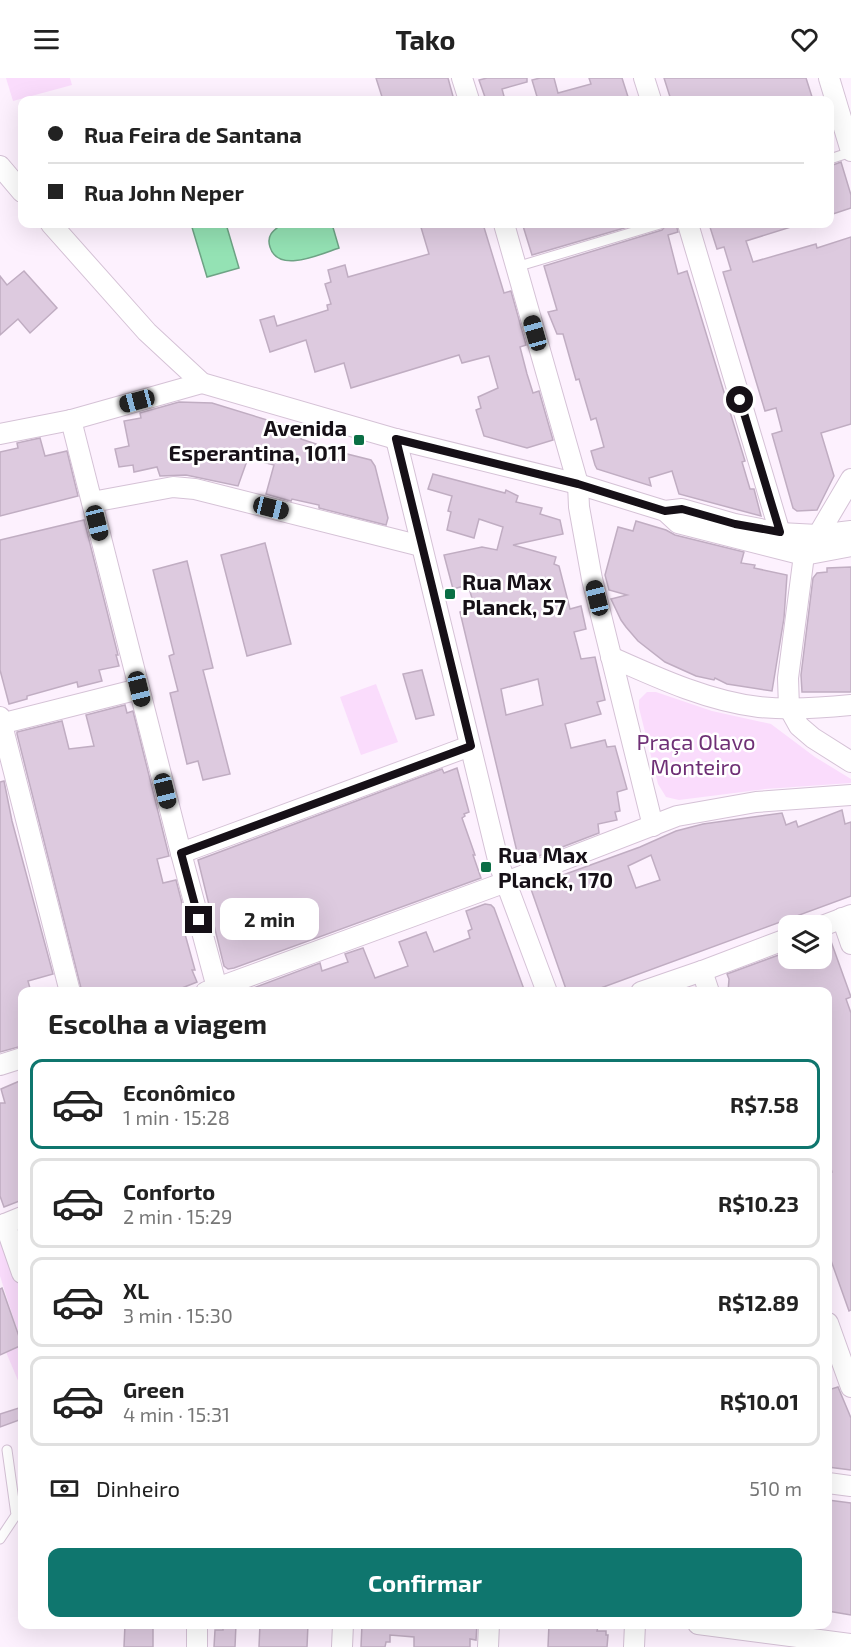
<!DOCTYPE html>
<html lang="pt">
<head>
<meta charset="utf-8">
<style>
  :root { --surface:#fff; --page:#f2f2f2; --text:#222; --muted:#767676; --line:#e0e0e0; --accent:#0f766e }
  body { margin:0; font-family:"Exo 2",sans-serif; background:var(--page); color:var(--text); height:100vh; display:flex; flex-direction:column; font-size:22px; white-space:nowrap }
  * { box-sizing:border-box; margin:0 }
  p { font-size:20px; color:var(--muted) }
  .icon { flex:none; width:33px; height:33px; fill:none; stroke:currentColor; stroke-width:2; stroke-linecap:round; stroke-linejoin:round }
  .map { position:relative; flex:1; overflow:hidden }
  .drawer { position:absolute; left:18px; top:909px; width:814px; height:642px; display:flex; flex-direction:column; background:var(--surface); border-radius:12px; box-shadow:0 6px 24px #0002 }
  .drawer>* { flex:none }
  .top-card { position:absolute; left:18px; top:18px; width:816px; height:132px; border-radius:12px; box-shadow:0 6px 24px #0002; display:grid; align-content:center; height:132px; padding:0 30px; background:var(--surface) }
  .buttons { position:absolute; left:778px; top:837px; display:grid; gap:12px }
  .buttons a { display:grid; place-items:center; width:54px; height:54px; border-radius:12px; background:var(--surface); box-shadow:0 6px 24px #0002; font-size:30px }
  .end { position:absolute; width:27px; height:27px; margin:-14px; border:8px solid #161017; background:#fff; box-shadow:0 0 0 3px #fff }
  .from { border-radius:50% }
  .bubble { position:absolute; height:42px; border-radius:12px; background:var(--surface); box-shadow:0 6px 24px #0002; font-size:20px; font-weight:700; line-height:42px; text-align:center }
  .car { position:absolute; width:18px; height:36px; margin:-18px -9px; border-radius:8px; box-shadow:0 0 4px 2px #0007; background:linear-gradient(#222 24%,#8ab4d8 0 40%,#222 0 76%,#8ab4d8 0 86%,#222 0) }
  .top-card b { display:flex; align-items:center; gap:21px; height:57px; font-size:22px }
  .top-card b+b { border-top:2px solid var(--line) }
  .top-card i { width:15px; height:15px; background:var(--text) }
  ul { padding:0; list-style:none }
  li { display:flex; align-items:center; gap:18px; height:90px; margin:0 12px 9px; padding:0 18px; border:3px solid var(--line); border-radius:12px }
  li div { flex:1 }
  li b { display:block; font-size:22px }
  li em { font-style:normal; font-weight:700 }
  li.on { border-color:var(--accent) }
  li>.icon { width:54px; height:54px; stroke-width:1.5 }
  h2 { padding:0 30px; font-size:27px; line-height:72px }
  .pay { display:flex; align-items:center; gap:15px; height:66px; padding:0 30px; font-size:22px }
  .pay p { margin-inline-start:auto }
  .primary-button { display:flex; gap:12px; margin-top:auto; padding:12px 30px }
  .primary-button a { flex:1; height:69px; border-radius:12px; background:var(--accent); color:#fff; font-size:24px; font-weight:700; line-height:69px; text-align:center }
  header { display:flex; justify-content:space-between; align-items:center; height:78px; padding:0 30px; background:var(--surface); font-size:27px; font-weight:700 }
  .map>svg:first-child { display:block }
  .green { fill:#fadcfc }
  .water { fill:#94e2b4; stroke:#6ea385; stroke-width:1.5 }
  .building { fill:#ddcadf; stroke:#c0adc2; stroke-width:1.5; fill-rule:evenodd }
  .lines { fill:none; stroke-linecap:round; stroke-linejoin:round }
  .lane-casing { stroke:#d5c2d6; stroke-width:11 }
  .street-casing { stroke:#d5c2d6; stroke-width:22 }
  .lane { stroke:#fff; stroke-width:9 }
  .street { stroke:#fff; stroke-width:20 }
  .route { stroke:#161017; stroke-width:8 }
  .poi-dot { fill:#0a6e44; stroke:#fff; stroke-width:2 }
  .labels { text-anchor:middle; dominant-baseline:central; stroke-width:5; stroke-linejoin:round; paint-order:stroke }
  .poi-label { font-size:22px; font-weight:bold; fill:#161017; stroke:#fff; text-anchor:start }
  .park-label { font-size:22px; fill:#6f3076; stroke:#fff }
</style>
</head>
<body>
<header><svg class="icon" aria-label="menu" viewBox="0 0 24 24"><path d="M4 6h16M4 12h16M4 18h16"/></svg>Tako<svg class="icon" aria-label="heart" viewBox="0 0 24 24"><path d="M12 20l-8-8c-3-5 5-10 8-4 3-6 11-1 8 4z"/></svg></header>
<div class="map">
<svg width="851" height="1569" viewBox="0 0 851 1569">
  <rect width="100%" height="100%" fill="#fdf1fe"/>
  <g class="green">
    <path d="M6,0H70L72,7L13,23Z"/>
    <path d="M376,606L398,664L361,677L340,619Z"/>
    <path d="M647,614H656L712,633L771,646L815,679L851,701V705L765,711L679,722L666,719L658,706L639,630V622Z"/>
    <path d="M0,1148L22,1195V1312L6,1274L22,1267L0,1198Z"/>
  </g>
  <g class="water">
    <path d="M191,146H226L239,190L207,199Z"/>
    <path d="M282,146H332L339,170C321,176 278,196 270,169C266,157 274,152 282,146Z"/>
  </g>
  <g class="building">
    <path d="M376,0H448L454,22H383Z"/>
    <path d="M487,0H527V4L502,11L505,22H486L479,2Z"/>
    <path d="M540,0H554L558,15L591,6L589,0H622L629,22H538L532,2Z"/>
    <path d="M664,0H806L813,22H671Z"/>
    <path d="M841,84L851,117V130L830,137V88Z"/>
    <path d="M420,146H483L504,215L511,213L526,267L520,269L527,296L533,315L539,313L553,362L527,370L484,358L476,332L481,330L478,319L498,310L489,278L462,285L459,277L351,310L344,285L315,294L306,262L270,274L260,242L274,238L277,248L328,232L327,227L331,226L325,206L331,204L328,192L345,187L348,199L429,176Z"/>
    <path d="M530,146H638L532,177L523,148Z"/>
    <path d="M667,146H676L678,154L668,157L678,196L687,193L745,383L742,384L750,411H754L761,438L679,416L672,393L649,400L651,408L597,391L595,387L591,373L604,369L596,340L591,342L579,301L576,302L563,256H557L548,234L557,232L544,188L662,152Z"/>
    <path d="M709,146H791V149L746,163L753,184L816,166L817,170L851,159V346L821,355L834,398L817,432L797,433L793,430L772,356L782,353L776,330L765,333L723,194L731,192L724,169L717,171Z"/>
    <path d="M24,193L57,230L30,255L18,241L0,257V198L7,207Z"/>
    <path d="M179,324L212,325L303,353L301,361L316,366L313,376L345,384L347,376L371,382L375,388L388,440L386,447L319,430V427L292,421L291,423L266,416L274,387L248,380L238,408L186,397L160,398L157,389L134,394L133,387L119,389L115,371L129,368L124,343L141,340L140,335Z"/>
    <path d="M40,360L45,378L67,373L78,418L0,438V374L18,370L17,365Z"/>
    <path d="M433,396L505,415L506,412L518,418L516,424L542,430L540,436L560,442L563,456L513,467L556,479L554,486L559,488L570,531L581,528L586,551L574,554L581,581L595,579L605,622L597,624L601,636L565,646L571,670L605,662L607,669L615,668L627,711L617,714L620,733L615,734L617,742L598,746L599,755L523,784L518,778L460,534L475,530L468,507L453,511L444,477L482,469L497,472L503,449L479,441L474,460L447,452L451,434L448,433L452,418L428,411ZM538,601L543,627L506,637L501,611Z"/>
    <path d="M84,442L118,577H116L119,588L99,592L102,603L78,609L77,604L27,618V621L9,626L0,592V462Z"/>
    <path d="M636,443L666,452L675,457L744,474L741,485L755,487L754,490L787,497L784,540L772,613L727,606L715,600L714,602L696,598L665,584L638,563L626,549L621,542L611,521L627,517L609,512L605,497L618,449L633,453Z"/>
    <path d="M265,465L291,566L247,578L221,477Z"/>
    <path d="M187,483L213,590L203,592L230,696L203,702L198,683L187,686L170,615L178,613L169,578L174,576L153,492Z"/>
    <path d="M851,489V614H802L801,597L813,500L817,495L827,494V490Z"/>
    <path d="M422,592L434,637L416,641L403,596Z"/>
    <path d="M125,627L127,635L133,633L169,778L157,781L163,805L176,802L188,848L183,849L195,892H192L197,904L172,914H82L17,656V654L62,643L69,671L94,668L86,637Z"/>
    <path d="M457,690L469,734L464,736L465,738L462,740L475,777H473L481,800L234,890L228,891L224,888L198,782L442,691L444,695Z"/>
    <path d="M4,703L12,743L53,896L28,903L31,914H22V968L0,974V704Z"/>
    <path d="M842,732L845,746L851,744V818L590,914H567L531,811L541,805L640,769L676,753L703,746L782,735L786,747L796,743L798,749ZM651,777L660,802L636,810L628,788Z"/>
    <path d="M485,826L491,827L494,830L525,914H248V912L320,885L322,893L348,884L345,876L363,870L375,900L408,888L399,864L426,854L434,874L470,860L468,853L472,851L466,833Z"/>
    <path d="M829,858L851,919L846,921L851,935V1232L849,1233L828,1174V1096L832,1094L828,1081V914H728L729,901L727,896L784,875L786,880H822V860Z"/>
    <path d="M22,1002V1122L4,1129L0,1118V1025H5L1,1011Z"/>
    <path d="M2,1210L22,1267L0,1277V1211Z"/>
    <path d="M838,1309L851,1340V1392L828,1389V1312Z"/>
    <path d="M22,1329V1341L0,1349V1336Z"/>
    <path d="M828,1422L851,1425V1537L828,1533Z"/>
    <path d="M125,1546H153V1569H124Z"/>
    <path d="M223,1546H236L235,1569H214L215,1552H223Z"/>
    <path d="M260,1546H308L307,1569H259Z"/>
    <path d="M362,1546H477L476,1562L470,1561V1569H414V1559L390,1557V1564H386L385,1569H361Z"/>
    <path d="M549,1546L598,1549L597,1553H606V1557H608L607,1569H548Z"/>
  </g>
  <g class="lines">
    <g class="lane-casing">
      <g id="lane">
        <path d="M830,81L851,74"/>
        <path d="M516,189L660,146"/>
        <path d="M0,1461L16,1437L7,1372"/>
      </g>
    </g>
    <g class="street-casing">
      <g id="street">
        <path d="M462,0L469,22"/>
        <path d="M644,0L651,22"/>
        <path d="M829,0L851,73"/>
        <path d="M0,88L22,114"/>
        <path d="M51,146L147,254L202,305L396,361L578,406L665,433L682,431L735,446L780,455L818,457L851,453"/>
        <path d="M504,146L578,406L579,429L592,501L653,748"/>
        <path d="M688,146L780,455"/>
        <path d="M71,342L181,775L217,910"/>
        <path d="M0,356L71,342L202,305"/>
        <path d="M396,361L499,786L547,914"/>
        <path d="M851,401L818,457L804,477L788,600L789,630L799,648L813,660L851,684"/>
        <path d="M92,424L173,409L195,411L421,468"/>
        <path d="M665,433L678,445L804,477L851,468"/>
        <path d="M611,579C658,600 708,623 759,629C789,632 821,630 851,627"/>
        <path d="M0,639L70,914"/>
        <path d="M0,646L139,611"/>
        <path d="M181,775L470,668"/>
        <path d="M842,840L851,866"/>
        <path d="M822,848L851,837"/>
        <path d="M702,893L709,914"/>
        <path d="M206,914L506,804L677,738L756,724L851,717"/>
        <path d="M641,914L702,893L789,860"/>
        <path d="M0,987L22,980"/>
        <path d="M5,1146L22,1195"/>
        <path d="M0,1148L22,1139"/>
        <path d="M828,1245L851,1309"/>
        <path d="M828,1405L851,1408"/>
        <path d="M698,1546L851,1566"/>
        <path d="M197,1569V1546"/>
        <path d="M342,1569L343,1546"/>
        <path d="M488,1569L489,1546"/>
        <path d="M634,1569L635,1546"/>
      </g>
    </g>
    <use href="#lane" class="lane"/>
    <use href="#street" class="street"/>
  </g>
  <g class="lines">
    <path class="route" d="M199,842L181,775L471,668L396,361L578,406L665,433L682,431L735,446L780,454L740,322"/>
  </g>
  <g class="poi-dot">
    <rect x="353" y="356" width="12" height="12" rx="3"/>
    <rect x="444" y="510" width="12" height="12" rx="3"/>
    <rect x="480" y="783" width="12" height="12" rx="3"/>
  </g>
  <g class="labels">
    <g class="poi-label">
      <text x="347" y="349" text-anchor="end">Avenida<tspan x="347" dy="25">Esperantina, 1011</tspan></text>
      <text x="462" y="503">Rua Max<tspan x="462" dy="25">Planck, 57</tspan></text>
      <text x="498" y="776">Rua Max<tspan x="498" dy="25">Planck, 170</tspan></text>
    </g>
    <g class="park-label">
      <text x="696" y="663">Praça Olavo<tspan x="696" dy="25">Monteiro</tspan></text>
    </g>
  </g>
</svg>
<div class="buttons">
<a><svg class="icon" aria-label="layers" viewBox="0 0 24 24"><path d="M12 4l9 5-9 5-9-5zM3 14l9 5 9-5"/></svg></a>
</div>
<i class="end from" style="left:740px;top:322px"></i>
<i class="end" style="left:199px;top:842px"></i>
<div class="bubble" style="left:220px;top:820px;width:99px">2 min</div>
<i class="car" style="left:535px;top:255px;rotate:344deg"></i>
<i class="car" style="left:137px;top:323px;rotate:255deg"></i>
<i class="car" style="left:271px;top:430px;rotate:104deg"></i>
<i class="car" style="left:97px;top:445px;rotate:166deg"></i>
<i class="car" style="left:597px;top:520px;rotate:346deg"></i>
<i class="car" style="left:139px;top:611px;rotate:166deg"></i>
<i class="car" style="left:165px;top:713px;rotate:166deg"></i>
<div class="top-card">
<b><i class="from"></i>Rua Feira de Santana</b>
<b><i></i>Rua John Neper</b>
</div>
<section class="drawer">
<h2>Escolha a viagem</h2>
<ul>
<li class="on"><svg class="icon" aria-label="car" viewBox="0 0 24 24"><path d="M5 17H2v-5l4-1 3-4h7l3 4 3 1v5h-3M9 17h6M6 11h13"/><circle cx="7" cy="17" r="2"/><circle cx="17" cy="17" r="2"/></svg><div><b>Econômico</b><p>1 min · 15:28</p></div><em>R$7.58</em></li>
<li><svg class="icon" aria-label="car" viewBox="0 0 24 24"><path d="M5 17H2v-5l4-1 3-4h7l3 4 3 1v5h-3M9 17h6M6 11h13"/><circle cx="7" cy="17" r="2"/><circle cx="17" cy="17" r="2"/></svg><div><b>Conforto</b><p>2 min · 15:29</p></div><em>R$10.23</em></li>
<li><svg class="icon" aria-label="car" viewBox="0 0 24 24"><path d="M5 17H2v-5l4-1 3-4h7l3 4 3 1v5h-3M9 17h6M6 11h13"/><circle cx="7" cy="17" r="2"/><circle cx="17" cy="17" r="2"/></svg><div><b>XL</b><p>3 min · 15:30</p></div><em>R$12.89</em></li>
<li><svg class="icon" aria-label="car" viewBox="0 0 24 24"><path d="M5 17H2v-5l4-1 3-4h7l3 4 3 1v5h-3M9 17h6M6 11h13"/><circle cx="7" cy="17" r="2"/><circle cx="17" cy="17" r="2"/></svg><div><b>Green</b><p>4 min · 15:31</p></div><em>R$10.01</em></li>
</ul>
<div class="pay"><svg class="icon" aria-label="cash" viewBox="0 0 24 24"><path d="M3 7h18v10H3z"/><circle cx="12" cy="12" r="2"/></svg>Dinheiro<p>510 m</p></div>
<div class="primary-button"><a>Confirmar</a></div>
</section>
</div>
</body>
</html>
